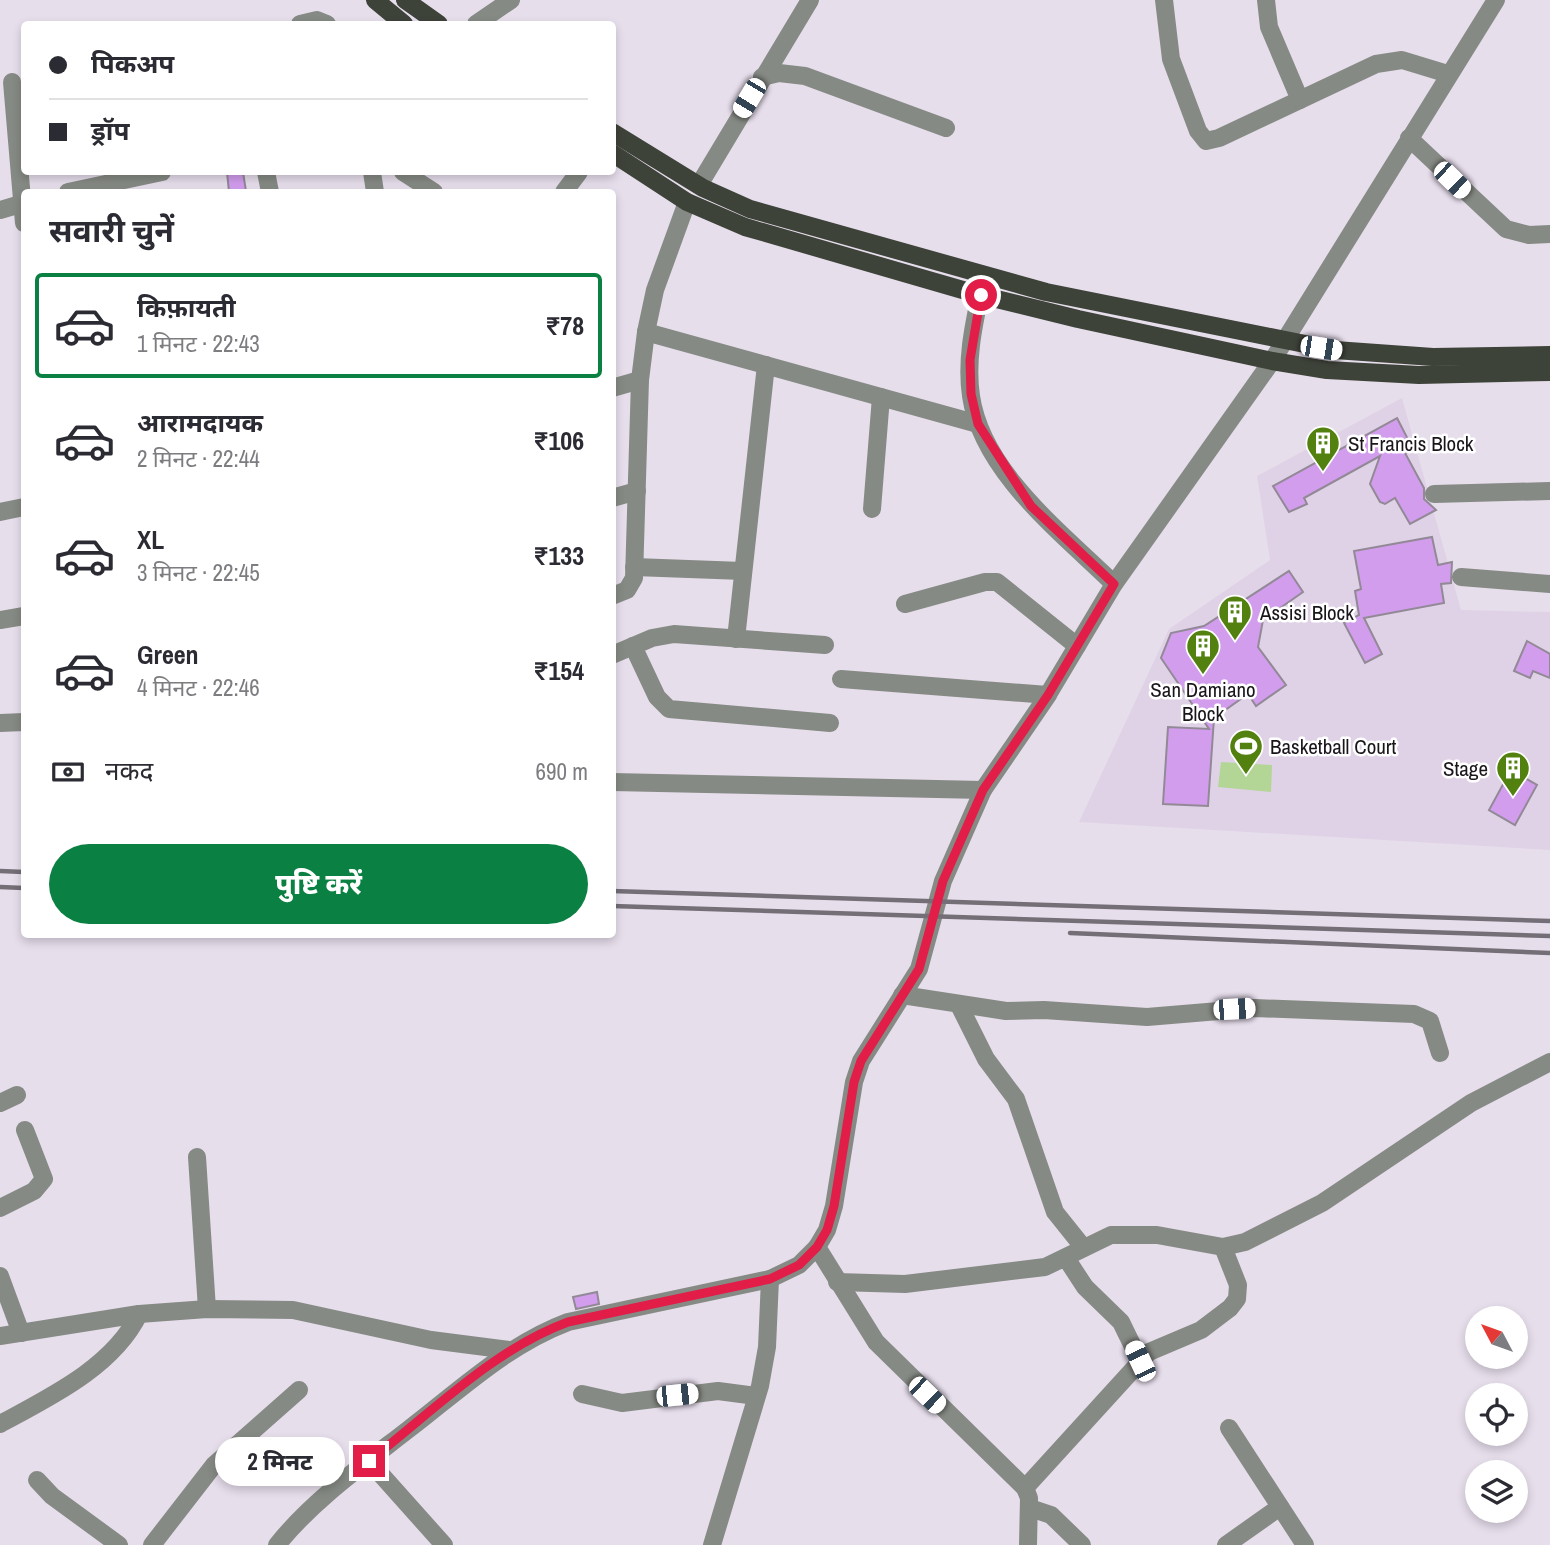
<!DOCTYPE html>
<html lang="hi">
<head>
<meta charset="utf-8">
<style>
  :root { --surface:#fff; --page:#f7f7f7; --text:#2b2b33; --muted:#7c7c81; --line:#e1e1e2; --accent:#0b8043 }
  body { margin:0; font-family:"Archivo Narrow","Noto Sans Devanagari",sans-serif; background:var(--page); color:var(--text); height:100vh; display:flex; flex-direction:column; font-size:26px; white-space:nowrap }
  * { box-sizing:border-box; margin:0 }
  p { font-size:23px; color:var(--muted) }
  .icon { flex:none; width:38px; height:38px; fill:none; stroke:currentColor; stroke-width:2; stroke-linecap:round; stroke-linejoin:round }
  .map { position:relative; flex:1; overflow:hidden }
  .drawer { position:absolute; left:21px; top:189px; width:595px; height:749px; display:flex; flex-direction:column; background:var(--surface); border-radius:7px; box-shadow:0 4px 10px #0003 }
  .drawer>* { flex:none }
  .guide { position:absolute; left:21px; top:21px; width:595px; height:154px; border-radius:7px; box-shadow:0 4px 10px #0003; display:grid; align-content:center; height:154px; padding:0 28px; background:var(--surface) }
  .needle { width:46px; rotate:311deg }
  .buttons { position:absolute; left:1465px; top:1306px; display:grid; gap:14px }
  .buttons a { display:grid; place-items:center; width:63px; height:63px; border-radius:50%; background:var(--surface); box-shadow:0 4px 10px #0003; font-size:35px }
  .end { position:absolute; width:32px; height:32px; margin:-16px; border:9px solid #e11d48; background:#fff; box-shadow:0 0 0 4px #fff }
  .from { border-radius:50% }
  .bubble { position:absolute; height:49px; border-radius:24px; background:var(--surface); box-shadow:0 4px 10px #0003; font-size:23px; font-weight:800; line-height:49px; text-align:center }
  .car { position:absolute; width:21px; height:42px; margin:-21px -10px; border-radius:9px; box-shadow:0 0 5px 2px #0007; background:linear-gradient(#fff 24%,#345 0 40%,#fff 0 76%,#345 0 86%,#fff 0) }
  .guide b { display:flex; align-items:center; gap:24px; height:66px; font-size:26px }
  .guide b+b { border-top:2px solid var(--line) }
  .guide i { width:18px; height:18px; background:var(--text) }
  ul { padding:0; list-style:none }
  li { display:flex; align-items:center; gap:21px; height:105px; margin:0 14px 10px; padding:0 14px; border:4px solid transparent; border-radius:7px }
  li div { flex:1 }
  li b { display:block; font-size:26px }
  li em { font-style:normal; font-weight:800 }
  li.on { border-color:var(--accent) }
  li>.icon { width:63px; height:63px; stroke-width:1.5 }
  h2 { padding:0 28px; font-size:32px; line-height:84px }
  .pay { display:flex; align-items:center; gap:18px; height:77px; padding:0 28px; font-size:26px }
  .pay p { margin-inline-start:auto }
  .button { display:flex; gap:14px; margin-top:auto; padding:14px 28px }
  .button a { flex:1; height:80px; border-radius:42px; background:var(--accent); color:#fff; font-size:28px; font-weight:800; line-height:80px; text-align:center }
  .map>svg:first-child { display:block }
  .built { fill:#dfd2e6 }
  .green { fill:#b3d595 }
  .building { fill:#d29ded; stroke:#928996; stroke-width:2 }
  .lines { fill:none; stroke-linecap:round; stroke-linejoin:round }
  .minor { stroke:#868a84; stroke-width:18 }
  .major { stroke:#3e433a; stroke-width:18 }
  .rail { stroke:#746e77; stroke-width:4.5 }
  .route { stroke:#e11d48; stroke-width:9 }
  .labels { text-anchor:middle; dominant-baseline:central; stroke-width:5; stroke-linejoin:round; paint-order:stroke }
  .poi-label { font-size:21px; fill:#19151a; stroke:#fff; text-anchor:start }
</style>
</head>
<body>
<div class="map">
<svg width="1550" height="1545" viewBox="0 0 1550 1545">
  <rect width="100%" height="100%" fill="#e7deec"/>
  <path class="built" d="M1402,398L1461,610L1550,612V850L1079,822L1169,629L1270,560L1257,476Z"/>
  <path class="green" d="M1221,762L1272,765L1271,792L1218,787Z"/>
  <g class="building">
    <path d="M227,172H243L246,191L229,192Z"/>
    <path d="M1397,418L1413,449L1405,453L1424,488V499L1436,510L1410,524L1395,498L1385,504L1380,502L1370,484L1380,456L1304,498L1307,504L1289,512L1273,486Z"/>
    <path d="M1432,537L1438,565L1452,562L1451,583L1441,584L1444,603L1364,618L1382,654L1365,663L1344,623L1359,615L1355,591L1361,589L1354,551Z"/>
    <path d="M1289,571L1303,592L1263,620L1258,647L1286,685L1256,706L1248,694L1214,718L1208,806L1163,804L1168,727L1209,729L1161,658L1171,633L1204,626Z"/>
    <path d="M1527,641L1550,654V678L1533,671L1530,678L1514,671Z"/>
    <path d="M1511,770L1537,785L1515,825L1489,810Z"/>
    <path d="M597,1292L599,1304L576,1309L573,1297Z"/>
  </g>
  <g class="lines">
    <g class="minor">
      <path d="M1164,0L1171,59L1198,131L1206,141L1219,138L1376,64L1402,60L1448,74"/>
      <path d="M1266,0L1269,27L1300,100"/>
      <path d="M300,24L317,20L327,24"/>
      <path d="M476,24L511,0"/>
      <path d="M762,77L779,73L805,76L946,128"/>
      <path d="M12,82L24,223"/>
      <path d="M1409,138L1506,229L1529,235L1550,234"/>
      <path d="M266,172L270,192"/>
      <path d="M372,172L375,192"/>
      <path d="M403,172L434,192"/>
      <path d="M699,185L810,0"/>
      <path d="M68,192L162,172"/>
      <path d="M564,192L579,172"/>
      <path d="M0,210L24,203"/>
      <path d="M980,295C973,328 966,362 971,396C982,472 1062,533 1114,584"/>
      <path d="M646,332L978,424"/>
      <path d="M612,388L640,380"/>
      <path d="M1434,494L1550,491"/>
      <path d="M612,498L637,491"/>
      <path d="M872,509L881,397"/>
      <path d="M0,512L24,507"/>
      <path d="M634,567L743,571"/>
      <path d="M1461,577L1550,584"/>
      <path d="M612,596L627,590L634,578L640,380L646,332L655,290L687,202"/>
      <path d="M905,604L985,582H997L1077,646"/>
      <path d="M0,620L24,616"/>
      <path d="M736,639L766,365"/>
      <path d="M633,646L657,697L669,709L830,723"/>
      <path d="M612,655L652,638L674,634L825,645"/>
      <path d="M841,679L1048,695"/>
      <path d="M0,723L24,722"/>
      <path d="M612,782L983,790"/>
      <path d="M902,995L1006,1011L1044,1010L1147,1017L1255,1008L1414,1014L1430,1021L1440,1053"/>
      <path d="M959,1005L986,1059L1016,1099L1055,1212L1083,1247"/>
      <path d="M0,1103L17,1095"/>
      <path d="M197,1157L207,1309"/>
      <path d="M0,1208L34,1191L44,1179L25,1130"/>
      <path d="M817,1247L876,1342L1025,1488L1029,1498L1028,1545"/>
      <path d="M1066,1258L1085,1287L1121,1322L1140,1361"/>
      <path d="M0,1276L21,1333"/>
      <path d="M837,1282L905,1284L1045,1267L1111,1235H1157L1223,1247L1245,1242L1322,1203L1471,1103L1550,1062"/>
      <path d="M0,1336L139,1314L207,1309L293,1310L431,1340L509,1350"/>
      <path d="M582,1394L622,1403L718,1391L756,1396"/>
      <path d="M0,1424C50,1397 113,1367 139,1314"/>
      <path d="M1229,1428L1305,1545"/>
      <path d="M369,1461L444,1545"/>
      <path d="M37,1480L52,1496L119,1545"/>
      <path d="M1025,1488L1149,1352L1201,1330L1230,1308L1237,1299L1238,1285L1223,1247"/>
      <path d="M1030,1508L1051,1515L1082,1545"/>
      <path d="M152,1545L214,1465L299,1390"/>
      <path d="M277,1545C313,1500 364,1464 409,1429C460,1390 507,1345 568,1322L770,1279L799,1265L817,1247L827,1230L834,1206L854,1082L861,1061L919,969L943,881L983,790L1046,698L1114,584L1272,361L1496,0"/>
      <path d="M712,1545L760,1386L767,1347L770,1279"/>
      <path d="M1226,1545L1280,1507"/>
    </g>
    <g class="major">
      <path d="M375,0L404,24"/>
      <path d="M405,0L439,24"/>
      <path d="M612,132L703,188L750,209L1046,292L1335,350L1433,357L1550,355"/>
      <path d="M612,153L687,202L745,227L980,295L1078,319L1272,361L1327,370L1419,375L1550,372"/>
    </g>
    <g class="rail">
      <path d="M0,871L24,872"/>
      <path d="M0,887L24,888"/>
      <path d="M612,891L1550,921"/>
      <path d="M612,906L1550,936"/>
      <path d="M1070,933L1550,953"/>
    </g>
  </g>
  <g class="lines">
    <path class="route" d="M369,1461C431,1413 494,1349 568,1322L770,1279L799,1265L817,1247L827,1230L834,1206L854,1082L861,1061L919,969L943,881L983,790L1048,695L1114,584L1031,506L978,424L971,394L970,360L981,295"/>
  </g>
  <defs>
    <g id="building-pin" transform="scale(1.75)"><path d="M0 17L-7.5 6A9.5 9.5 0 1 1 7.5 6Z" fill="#528110" stroke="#fff"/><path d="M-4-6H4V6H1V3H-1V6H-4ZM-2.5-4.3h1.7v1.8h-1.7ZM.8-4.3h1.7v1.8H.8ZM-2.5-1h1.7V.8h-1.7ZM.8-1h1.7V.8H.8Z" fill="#fff"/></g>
    <g id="stadium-pin" transform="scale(1.75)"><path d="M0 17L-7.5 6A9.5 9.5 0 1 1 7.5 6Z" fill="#528110" stroke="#fff"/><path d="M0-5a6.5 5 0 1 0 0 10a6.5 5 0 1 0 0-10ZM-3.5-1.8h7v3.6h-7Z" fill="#fff"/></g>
  </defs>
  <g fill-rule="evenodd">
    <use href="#building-pin" x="1323" y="443"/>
    <use href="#building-pin" x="1235" y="612"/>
    <use href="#building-pin" x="1203" y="646"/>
    <use href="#stadium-pin" x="1246" y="746"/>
    <use href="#building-pin" x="1513" y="768"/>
  </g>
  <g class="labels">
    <g class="poi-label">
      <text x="1348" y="443">St Francis Block</text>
      <text x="1260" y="612">Assisi Block</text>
      <text x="1203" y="689" text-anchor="middle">San Damiano<tspan x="1203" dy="24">Block</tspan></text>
      <text x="1270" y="746">Basketball Court</text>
      <text x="1488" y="768" text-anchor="end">Stage</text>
    </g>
  </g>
</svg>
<div class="buttons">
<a><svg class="needle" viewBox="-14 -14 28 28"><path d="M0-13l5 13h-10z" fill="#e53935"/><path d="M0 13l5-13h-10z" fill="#7c7c81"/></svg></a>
<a><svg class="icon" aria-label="locate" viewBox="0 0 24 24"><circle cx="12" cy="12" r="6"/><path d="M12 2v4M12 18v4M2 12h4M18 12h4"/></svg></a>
<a><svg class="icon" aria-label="layers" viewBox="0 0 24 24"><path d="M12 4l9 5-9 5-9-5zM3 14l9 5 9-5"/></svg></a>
</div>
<i class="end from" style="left:981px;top:295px"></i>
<i class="end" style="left:369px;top:1461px"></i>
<div class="bubble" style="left:215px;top:1437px;width:130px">2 मिनट</div>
<i class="car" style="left:749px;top:98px;rotate:211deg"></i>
<i class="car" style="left:1452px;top:180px;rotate:134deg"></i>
<i class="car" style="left:1321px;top:348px;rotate:99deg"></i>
<i class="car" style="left:1234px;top:1009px;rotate:87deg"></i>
<i class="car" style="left:1140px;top:1361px;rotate:335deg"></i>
<i class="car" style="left:677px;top:1395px;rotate:84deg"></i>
<i class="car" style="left:927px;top:1395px;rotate:134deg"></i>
<div class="guide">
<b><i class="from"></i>पिकअप</b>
<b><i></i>ड्रॉप</b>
</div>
<section class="drawer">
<h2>सवारी चुनें</h2>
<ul>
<li class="on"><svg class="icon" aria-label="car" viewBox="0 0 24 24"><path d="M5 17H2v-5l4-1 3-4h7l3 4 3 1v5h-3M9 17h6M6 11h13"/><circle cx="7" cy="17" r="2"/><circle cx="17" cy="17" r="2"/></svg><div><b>किफ़ायती</b><p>1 मिनट · 22:43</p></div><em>₹78</em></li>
<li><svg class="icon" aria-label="car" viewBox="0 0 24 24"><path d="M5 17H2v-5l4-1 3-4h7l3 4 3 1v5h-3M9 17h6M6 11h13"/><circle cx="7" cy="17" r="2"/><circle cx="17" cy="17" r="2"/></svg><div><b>आरामदायक</b><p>2 मिनट · 22:44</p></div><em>₹106</em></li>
<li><svg class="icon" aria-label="car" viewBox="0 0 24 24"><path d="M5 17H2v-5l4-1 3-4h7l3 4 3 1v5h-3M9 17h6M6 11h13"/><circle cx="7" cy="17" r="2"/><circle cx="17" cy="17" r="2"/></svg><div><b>XL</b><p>3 मिनट · 22:45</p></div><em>₹133</em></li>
<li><svg class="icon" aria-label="car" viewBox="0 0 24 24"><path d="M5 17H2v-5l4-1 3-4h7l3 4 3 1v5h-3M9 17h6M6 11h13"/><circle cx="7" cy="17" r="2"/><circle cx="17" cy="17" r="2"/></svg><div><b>Green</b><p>4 मिनट · 22:46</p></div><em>₹154</em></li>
</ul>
<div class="pay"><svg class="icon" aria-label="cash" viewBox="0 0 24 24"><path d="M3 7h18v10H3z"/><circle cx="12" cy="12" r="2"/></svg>नकद<p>690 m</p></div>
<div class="button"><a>पुष्टि करें</a></div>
</section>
</div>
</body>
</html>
